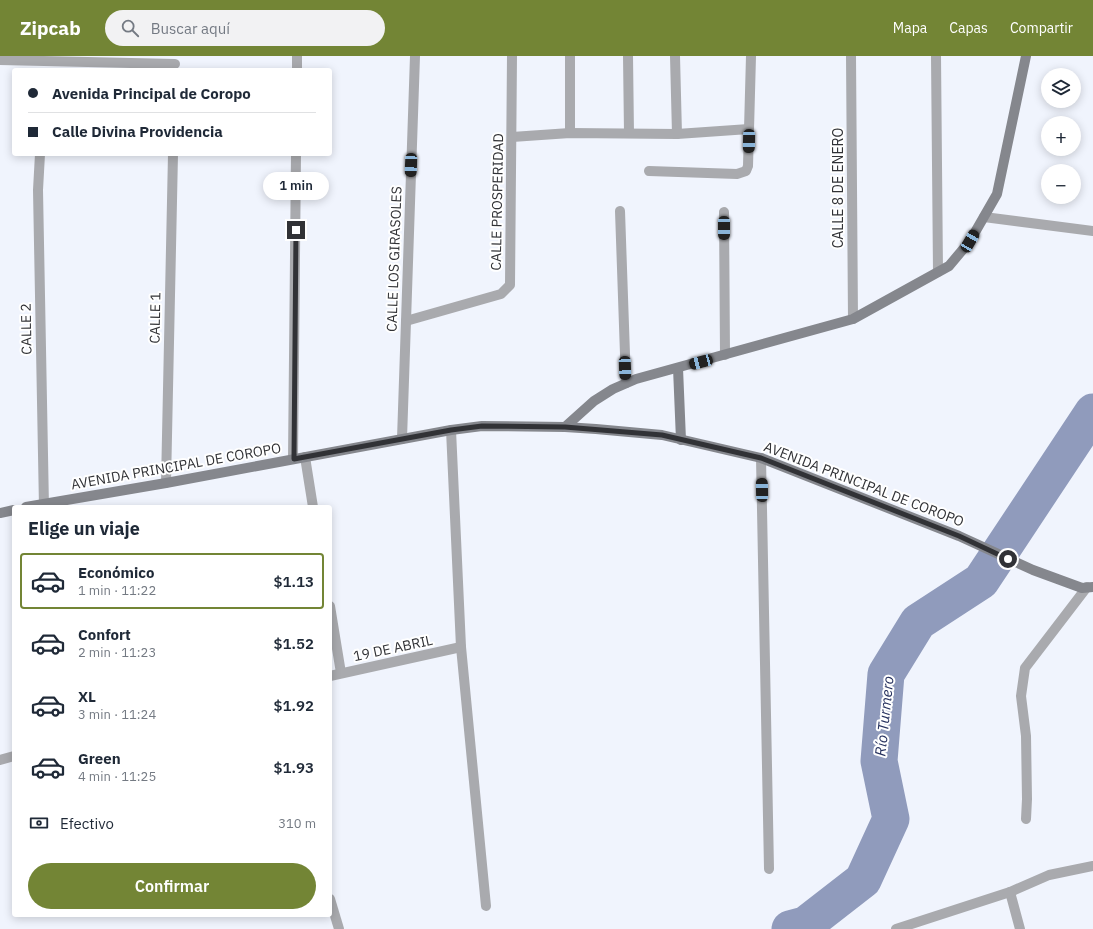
<!DOCTYPE html>
<html lang="es">
<head>
<meta charset="utf-8">
<style>
  :root { --surface:#fff; --page:#f2f2f3; --text:#1f2937; --muted:#747a83; --line:#e0e1e3; --accent:#738535 }
  body { margin:0; font-family:"IBM Plex Sans",sans-serif; background:var(--page); color:var(--text); height:100vh; display:flex; flex-direction:column; font-size:15px; white-space:nowrap }
  * { box-sizing:border-box; margin:0 }
  p { font-size:13px; color:var(--muted) }
  .icon { flex:none; width:22px; height:22px; fill:none; stroke:currentColor; stroke-width:2; stroke-linecap:round; stroke-linejoin:round }
  .map { position:relative; flex:1; overflow:hidden }
  .drawer { position:absolute; left:12px; top:449px; width:320px; height:412px; display:flex; flex-direction:column; background:var(--surface); border-radius:4px; box-shadow:0 2px 10px #0003 }
  .drawer>* { flex:none }
  .hud { position:absolute; left:12px; top:12px; width:320px; height:88px; border-radius:4px; box-shadow:0 2px 10px #0003; display:grid; align-content:center; height:88px; padding:0 16px; background:var(--surface) }
  .controls { position:absolute; left:1041px; top:12px; display:grid; gap:8px }
  .controls a { display:grid; place-items:center; width:40px; height:40px; border-radius:50%; background:var(--surface); box-shadow:0 2px 10px #0003; font-size:20px }
  .end { position:absolute; width:18px; height:18px; margin:-9px; border:5px solid #313236; background:#fff; box-shadow:0 0 0 2px #fff }
  .from { border-radius:50% }
  .bubble { position:absolute; height:28px; border-radius:14px; background:var(--surface); box-shadow:0 2px 10px #0003; font-size:13px; font-weight:600; line-height:28px; text-align:center }
  .car { position:absolute; width:12px; height:24px; margin:-12px -6px; border-radius:5px; box-shadow:0 0 3px 1px #0007; background:linear-gradient(#222 24%,#8ab4d8 0 40%,#222 0 76%,#8ab4d8 0 86%,#222 0) }
  .hud b { display:flex; align-items:center; gap:14px; height:38px; font-size:15px }
  .hud b+b { border-top:1px solid var(--line) }
  .hud i { width:10px; height:10px; background:var(--text) }
  ul { padding:0; list-style:none }
  li { display:flex; align-items:center; gap:12px; height:56px; margin:0 8px 6px; padding:0 8px; border:2px solid transparent; border-radius:4px }
  li div { flex:1 }
  li b { display:block; font-size:15px }
  li em { font-style:normal; font-weight:600 }
  li.current { border-color:var(--accent) }
  li>.icon { width:36px; height:36px; stroke-width:1.5 }
  h2 { padding:0 16px; font-size:18px; line-height:48px }
  .pay { display:flex; align-items:center; gap:10px; height:44px; padding:0 16px; font-size:15px }
  .pay p { margin-inline-start:auto }
  .cta { display:flex; gap:8px; margin-top:auto; padding:8px 16px }
  .cta a { flex:1; height:46px; border-radius:24px; background:var(--accent); color:#fff; font-size:16px; font-weight:600; line-height:46px; text-align:center }
  header { display:flex; align-items:center; gap:24px; box-sizing:border-box; height:56px; padding:0 20px; background:var(--accent); color:#fff }
  header strong { font-size:19px }
  nav { display:flex; gap:22px; margin-inline-start:auto; font-size:14px }
  .search { width:280px; height:36px; background:var(--page); display:flex; align-items:center; gap:10px; box-sizing:border-box; padding:0 14px; border-radius:22px; color:var(--muted); font-size:15px }
  .map>svg:first-child { display:block }
  .lines { fill:none; stroke-linecap:round; stroke-linejoin:round }
  .river { stroke:#909bbc; stroke-width:37 }
  .street { stroke:#a9aaae; stroke-width:10 }
  .secondary { stroke:#85878d; stroke-width:10 }
  .route { stroke:#313236; stroke-width:5 }
  .labels { text-anchor:middle; dominant-baseline:central; stroke-width:4; stroke-linejoin:round; paint-order:stroke }
  .street-label { font-size:14px; fill:#313236; stroke:#fff }
  .water-label { font-size:15px; font-style:italic; fill:#26315e; stroke:#fff }
</style>
</head>
<body>
<header>
<strong>Zipcab</strong>
<div class="search"><svg class="icon" aria-label="search" viewBox="0 0 24 24"><circle cx="10" cy="10" r="6"/><path d="M15 15l6 6"/></svg>Buscar aquí</div>
<nav><a>Mapa</a><a>Capas</a><a>Compartir</a></nav>
</header>
<div class="map">
<svg width="1093" height="873" viewBox="0 0 1093 873">
  <rect width="100%" height="100%" fill="#f0f4fd"/>
  <g class="lines">
    <path class="river" d="M790,873L805,869L863,824L891,763L879,705L886,618L918,566L981,525L1093,356"/>
    <g class="street">
      <path d="M570,0V77"/>
      <path d="M628,0L629,77"/>
      <path d="M675,0L677,78"/>
      <path d="M851,0L853,263"/>
      <path d="M936,0L938,216"/>
      <path d="M0,4L175,8"/>
      <path d="M297,14V0"/>
      <path d="M512,81L570,77L677,78L749,73"/>
      <path d="M40,98L38,134L44,451"/>
      <path d="M649,115L737,118L746,115L748,110L751,0"/>
      <path d="M620,155L626,327"/>
      <path d="M724,156L725,299"/>
      <path d="M984,161L1093,175"/>
      <path d="M406,265L501,238L510,229L512,0"/>
      <path d="M451,374L461,591L486,850"/>
      <path d="M402,383L415,0"/>
      <path d="M305,401L313,451"/>
      <path d="M761,402L769,813"/>
      <path d="M293,403L296,98"/>
      <path d="M166,427L173,98"/>
      <path d="M330,550L341,617"/>
      <path d="M330,620L461,591"/>
      <path d="M0,704L14,700"/>
      <path d="M1026,763L1027,743L1026,680L1021,640L1025,612L1087,531"/>
      <path d="M1010,836L1020,873"/>
      <path d="M330,843L339,873"/>
      <path d="M896,873L1010,836L1049,819L1093,810"/>
    </g>
    <g class="secondary">
      <path d="M678,312L681,384"/>
      <path d="M565,371L594,345L613,333L636,323L853,263L949,210L970,185L997,138L1026,0"/>
      <path d="M26,451L166,427L451,374L482,370L565,371L596,373L662,379L761,402L959,480L1033,514L1082,532L1093,531"/>
      <path d="M0,457L14,454"/>
    </g>
  </g>
  <g class="lines">
    <path class="route" d="M296,174L294,403L451,374L482,370L565,371L662,379L761,402L959,480L1008,503"/>
  </g>
  <g class="labels">
    <g class="street-label">
      <text transform="translate(838 132) rotate(-90)">CALLE 8 DE ENERO</text>
      <text transform="translate(497 146) rotate(-89)">CALLE PROSPERIDAD</text>
      <text transform="translate(394 203) rotate(-88)">CALLE LOS GIRASOLES</text>
      <text transform="translate(155 262) rotate(-89)">CALLE 1</text>
      <text transform="translate(26 273) rotate(-91)">CALLE 2</text>
      <text transform="translate(176 410) rotate(-10)">AVENIDA PRINCIPAL DE COROPO</text>
      <text transform="translate(864 428) rotate(21)">AVENIDA PRINCIPAL DE COROPO</text>
      <text transform="translate(393 592) rotate(-12)">19 DE ABRIL</text>
    </g>
    <g class="water-label">
      <text transform="translate(884 660) rotate(-84)">Río Turmero</text>
    </g>
  </g>
</svg>
<div class="controls">
<a><svg class="icon" aria-label="layers" viewBox="0 0 24 24"><path d="M12 4l9 5-9 5-9-5zM3 14l9 5 9-5"/></svg></a>
<a>+</a>
<a>−</a>
</div>
<i class="end from" style="left:1008px;top:503px"></i>
<i class="end" style="left:296px;top:174px"></i>
<div class="bubble" style="left:263px;top:116px;width:66px">1 min</div>
<i class="car" style="left:749px;top:85px;rotate:181deg"></i>
<i class="car" style="left:411px;top:109px;rotate:182deg"></i>
<i class="car" style="left:724px;top:172px;rotate:180deg"></i>
<i class="car" style="left:970px;top:185px;rotate:30deg"></i>
<i class="car" style="left:701px;top:306px;rotate:255deg"></i>
<i class="car" style="left:625px;top:312px;rotate:178deg"></i>
<i class="car" style="left:762px;top:434px;rotate:359deg"></i>
<div class="hud">
<b><i class="from"></i>Avenida Principal de Coropo</b>
<b><i></i>Calle Divina Providencia</b>
</div>
<section class="drawer">
<h2>Elige un viaje</h2>
<ul>
<li class="current"><svg class="icon" aria-label="car" viewBox="0 0 24 24"><path d="M5 17H2v-5l4-1 3-4h7l3 4 3 1v5h-3M9 17h6M6 11h13"/><circle cx="7" cy="17" r="2"/><circle cx="17" cy="17" r="2"/></svg><div><b>Económico</b><p>1 min · 11:22</p></div><em>$1.13</em></li>
<li><svg class="icon" aria-label="car" viewBox="0 0 24 24"><path d="M5 17H2v-5l4-1 3-4h7l3 4 3 1v5h-3M9 17h6M6 11h13"/><circle cx="7" cy="17" r="2"/><circle cx="17" cy="17" r="2"/></svg><div><b>Confort</b><p>2 min · 11:23</p></div><em>$1.52</em></li>
<li><svg class="icon" aria-label="car" viewBox="0 0 24 24"><path d="M5 17H2v-5l4-1 3-4h7l3 4 3 1v5h-3M9 17h6M6 11h13"/><circle cx="7" cy="17" r="2"/><circle cx="17" cy="17" r="2"/></svg><div><b>XL</b><p>3 min · 11:24</p></div><em>$1.92</em></li>
<li><svg class="icon" aria-label="car" viewBox="0 0 24 24"><path d="M5 17H2v-5l4-1 3-4h7l3 4 3 1v5h-3M9 17h6M6 11h13"/><circle cx="7" cy="17" r="2"/><circle cx="17" cy="17" r="2"/></svg><div><b>Green</b><p>4 min · 11:25</p></div><em>$1.93</em></li>
</ul>
<div class="pay"><svg class="icon" aria-label="cash" viewBox="0 0 24 24"><path d="M3 7h18v10H3z"/><circle cx="12" cy="12" r="2"/></svg>Efectivo<p>310 m</p></div>
<div class="cta"><a>Confirmar</a></div>
</section>
</div>
</body>
</html>
